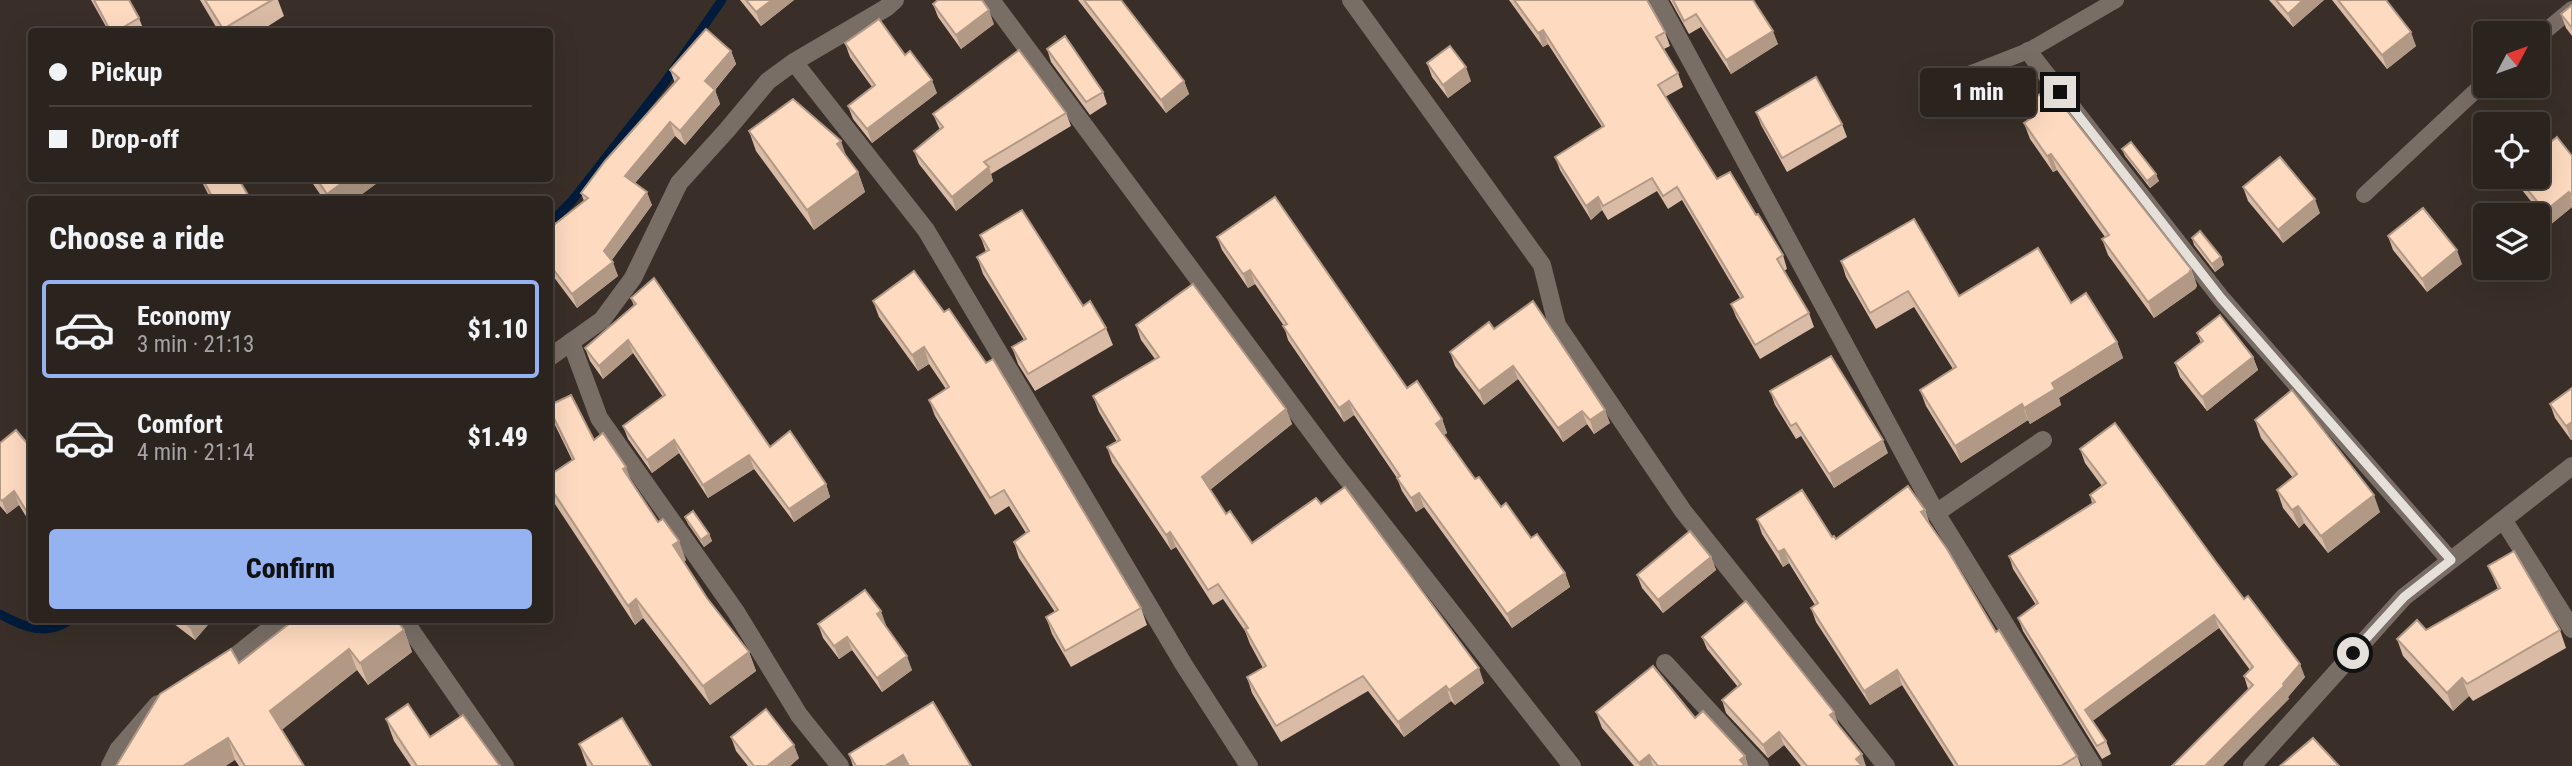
<!DOCTYPE html>
<html lang="en">
<head>
<meta charset="utf-8">
<style>
  :root { --surface:#2b231e; --page:#372f2b; --text:#f1f3f6; --muted:#a6a4a4; --line:#47403c; --accent:#95b2f1 }
  body { margin:0; font-family:"Roboto Condensed",sans-serif; background:var(--page); color:var(--text); height:100vh; display:flex; flex-direction:column; font-size:26px; white-space:nowrap }
  * { box-sizing:border-box; margin:0 }
  p { font-size:23px; color:var(--muted) }
  .icon { flex:none; width:38px; height:38px; fill:none; stroke:currentColor; stroke-width:2; stroke-linecap:round; stroke-linejoin:round }
  .map { position:relative; flex:1; overflow:hidden }
  .drawer { position:absolute; left:28px; top:196px; width:525px; height:427px; display:flex; flex-direction:column; background:var(--surface); border-radius:7px; box-shadow:0 7px 28px #0002,0 0 0 2px var(--line) }
  .drawer>* { flex:none }
  .banner { position:absolute; left:28px; top:28px; width:525px; height:154px; border-radius:7px; box-shadow:0 7px 28px #0002,0 0 0 2px var(--line); display:grid; align-content:center; height:154px; padding:0 21px; background:var(--surface) }
  .needle { width:46px; rotate:49deg }
  .controls { position:absolute; left:2473px; top:21px; display:grid; gap:14px }
  .controls a { display:grid; place-items:center; width:77px; height:77px; border-radius:7px; background:var(--surface); box-shadow:0 7px 28px #0002,0 0 0 2px var(--line); font-size:35px }
  .end { position:absolute; width:32px; height:32px; margin:-16px; border:9px solid #e6e0db; background:#111; box-shadow:0 0 0 4px #111 }
  .from { border-radius:50% }
  .bubble { position:absolute; height:49px; border-radius:7px; background:var(--surface); box-shadow:0 7px 28px #0002,0 0 0 2px var(--line); font-size:23px; font-weight:800; line-height:49px; text-align:center }
  .banner b { display:flex; align-items:center; gap:24px; height:66px; font-size:26px }
  .banner b+b { border-top:2px solid var(--line) }
  .banner i { width:18px; height:18px; background:var(--text) }
  ul { padding:0; list-style:none }
  li { display:flex; align-items:center; gap:21px; height:98px; margin:0 14px 10px; padding:0 7px; border:4px solid transparent; border-radius:7px }
  li div { flex:1 }
  li b { display:block; font-size:26px }
  li em { font-style:normal; font-weight:800 }
  li.on { border-color:var(--accent) }
  li>.icon { width:63px; height:63px; stroke-width:1.5 }
  h2 { padding:0 21px; font-size:32px; line-height:84px }
  .action { display:flex; gap:14px; margin-top:auto; padding:14px 21px }
  .action a { flex:1; height:80px; border-radius:7px; background:var(--accent); color:#111; font-size:28px; font-weight:800; line-height:80px; text-align:center }
  .map>svg:first-child { display:block }
  .lines { fill:none; stroke-linecap:round; stroke-linejoin:round }
  .stream { stroke:#001b3b; stroke-width:9 }
  .service { stroke:#796e66; stroke-width:16 }
  .minor { stroke:#796e66; stroke-width:18 }
  .wall { fill:#dabba5 }
  .shaded-wall { fill:#b19986 }
  .building { fill:#fddac0; stroke:#b19986; stroke-width:2 }
  .route { stroke:#e6e0db; stroke-width:9 }
</style>
</head>
<body>
<div class="map">
<svg width="2572" height="766" viewBox="0 0 2572 766">
  <rect width="100%" height="100%" fill="#392f28"/>
  <g class="lines">
    <g class="stream">
      <path d="M550,223L571,202L665,82L722,0"/>
      <path d="M0,614C23,627 47,637 70,620"/>
    </g>
    <g class="service">
      <path d="M2538,37L2572,9"/>
      <path d="M1964,76L2028,51L2116,0"/>
      <path d="M2364,195L2485,82"/>
    </g>
    <g class="minor">
      <path d="M991,0L1337,466L1572,766"/>
      <path d="M1351,0L1542,265L1557,325L1683,511L1886,766"/>
      <path d="M1658,0L1936,513L2093,766"/>
      <path d="M2028,51L2221,298L2450,560"/>
      <path d="M794,62L926,230L1184,665L1249,766"/>
      <path d="M571,342L599,418L736,612L799,715L840,766"/>
      <path d="M550,357L602,320L633,278L679,183L727,130L768,81L794,62L886,8L895,0"/>
      <path d="M1936,513L2043,440"/>
      <path d="M2504,521L2572,629"/>
      <path d="M404,620L505,766"/>
      <path d="M1665,663L1760,766"/>
      <path d="M218,670L281,620"/>
      <path d="M110,766L118,750L158,704"/>
      <path d="M2252,766L2404,597L2572,466"/>
    </g>
  </g>
  <g class="wall">
    <path d="M91,0H129L139,18L144,31L109,32Z"/>
    <path d="M200,0H278L284,16L259,32H219Z"/>
    <path d="M740,0H794L761,26Z"/>
    <path d="M1078,0H1121L1184,81L1189,94L1166,113Z"/>
    <path d="M1509,0H1648L1665,32L1670,46L1664,49L1678,73L1683,87L1665,97L1717,179L1756,215L1783,255L1787,269L1784,271L1809,313L1814,327L1760,359L1736,317L1731,304L1740,298L1682,200L1668,209L1657,191L1608,220L1602,210L1591,220L1560,170L1555,157L1602,127L1548,44L1543,47Z"/>
    <path d="M1670,0H1753L1778,44L1731,74L1701,27L1689,34Z"/>
    <path d="M2269,0H2324L2293,27Z"/>
    <path d="M2332,0H2386L2416,46L2387,69Z"/>
    <path d="M933,4L994,24L961,49L938,17Z"/>
    <path d="M2572,5V36L2566,28L2561,14Z"/>
    <path d="M845,43L937,93L872,143L853,119L848,106L872,87L850,57Z"/>
    <path d="M1047,49L1103,92L1107,104L1090,115L1051,62Z"/>
    <path d="M731,51L736,64L715,90L720,104L685,145L675,136L635,183L652,205L611,261L618,276L577,308L550,272V228L584,201L581,193L675,83L670,70Z"/>
    <path d="M1427,63L1471,81L1448,98L1432,77Z"/>
    <path d="M2026,104L2191,269L2197,286L2195,289L2154,318L2108,255L2102,239L2105,237L2057,170L2053,172L2030,139L2024,123L2031,118Z"/>
    <path d="M1756,112L1842,124L1847,137L1787,172L1761,125Z"/>
    <path d="M1066,113L1071,126L991,174L993,181L956,211L919,164L914,151L940,130L933,114Z"/>
    <path d="M749,131L847,158L858,172L865,192L814,230L756,151Z"/>
    <path d="M2122,149L2159,181L2150,188L2125,156Z"/>
    <path d="M2572,156V207L2550,225L2518,185L2515,177H2538Z"/>
    <path d="M200,178H238L251,200H211Z"/>
    <path d="M309,178H384L354,200H324Z"/>
    <path d="M2243,187L2320,213L2283,243L2248,201Z"/>
    <path d="M980,235L1083,306L1106,328L1113,345L1035,391L1018,364L1012,347L1024,340L983,274L977,257L986,252Z"/>
    <path d="M2388,236L2462,264L2427,292L2393,250Z"/>
    <path d="M1217,237L1407,388L1442,419L1447,433L1444,435L1475,479L1501,507L1565,573L1570,587L1512,628L1424,507L1416,512L1402,491L1397,478L1354,415L1344,422L1288,340L1284,326L1255,284L1248,288L1222,250Z"/>
    <path d="M2192,238L2221,257L2224,265L2215,272L2194,245Z"/>
    <path d="M1841,261L1959,296L2071,303L2117,342L2123,358L2059,398L2061,405L2030,424L2028,420L1961,463L1926,406L1920,390L1953,369L1914,307L1876,329L1846,277Z"/>
    <path d="M914,271L1141,608L1147,625L1071,667L1052,634L1046,617L1055,612L1019,558L1014,542L1026,533L1009,506L995,515L935,416L929,400L946,389L929,364L918,371L879,317L873,301Z"/>
    <path d="M631,298L770,447L826,484L830,497L794,522L754,469L708,498L679,453L652,473L628,439L623,426L663,397L633,353L603,379L590,361L585,348L634,306Z"/>
    <path d="M1136,325L1286,409L1292,424L1210,490L1226,514L1252,543L1321,504L1484,683L1455,705L1451,701L1404,737L1368,691L1281,742L1252,693L1247,677L1263,668L1250,644L1245,631L1223,599L1213,605L1176,547L1171,550L1112,462L1107,447L1117,442L1099,412L1093,396L1155,359L1141,340Z"/>
    <path d="M1494,329L1610,423L1594,434L1587,424L1563,442L1518,379L1484,405L1455,366L1450,352Z"/>
    <path d="M2197,333L2253,357L2258,370L2207,411L2180,377L2175,363L2201,343Z"/>
    <path d="M2572,388V439L2571,440L2555,418L2550,404Z"/>
    <path d="M1770,391L1888,453L1834,488L1801,436L1796,439L1775,405Z"/>
    <path d="M550,405L594,440L632,482L658,522L686,560L684,562L707,598L749,652L756,671L710,705L643,618L635,625L551,498L550,493V475L572,460L555,425L550,411Z"/>
    <path d="M2255,420L2380,512L2328,553L2304,523L2299,528L2283,508L2277,490L2293,478L2261,438Z"/>
    <path d="M0,443L32,449V526L19,505L7,514L0,506Z"/>
    <path d="M2080,449L2216,562L2305,677L2288,697L2289,699L2248,689L2244,676L2250,670L2219,628L2092,721L2106,741L2111,754L2102,759L2023,631L2018,618L2036,605L2013,569L2009,556L2092,503L2090,495L2102,486L2085,463Z"/>
    <path d="M1925,510L1930,524L1996,632L2077,756L2081,766H1954L1902,685L1870,705L1816,622L1811,608L1815,605L1789,563L1783,567L1762,534L1757,519L1836,539Z"/>
    <path d="M685,517L709,534L712,541L704,547L688,524Z"/>
    <path d="M1711,557L1716,570L1663,613L1642,588L1637,575Z"/>
    <path d="M2488,566L2560,630L2566,648L2473,701L2469,696L2453,711L2403,656L2397,639L2426,630L2498,589Z"/>
    <path d="M169,620H212L195,640Z"/>
    <path d="M818,624L886,625L885,626L912,670L882,692L852,650L839,659L823,638Z"/>
    <path d="M404,630L412,652L368,685L357,670L281,730L304,766H239L235,760L116,766L239,663Z"/>
    <path d="M1702,637L1839,725L1866,766H1801L1784,745L1768,758L1726,713L1722,700L1738,687L1707,649Z"/>
    <path d="M933,702L971,766H853L849,754Z"/>
    <path d="M1596,712L1695,718L1745,756L1748,766H1634L1602,728Z"/>
    <path d="M386,719L430,737L500,766H411L394,741Z"/>
    <path d="M731,737L799,758L790,766H748L736,751Z"/>
    <path d="M579,744L651,766H587Z"/>
  </g>
  <g class="shaded-wall">
    <path d="M772,0H794L761,26L756,12Z"/>
    <path d="M2303,0H2324L2293,27L2288,14Z"/>
    <path d="M989,10L994,24L961,49L956,35Z"/>
    <path d="M1543,30L1548,44L1543,47L1538,33Z"/>
    <path d="M1773,31L1778,44L1731,74L1726,60Z"/>
    <path d="M2411,32L2416,46L2387,69L2382,55Z"/>
    <path d="M731,51L736,64L710,95L705,81Z"/>
    <path d="M1466,67L1471,81L1448,98L1443,85Z"/>
    <path d="M932,80L937,93L872,143L867,129Z"/>
    <path d="M1184,81L1189,94L1166,113L1161,100Z"/>
    <path d="M715,90L720,104L685,145L680,131Z"/>
    <path d="M670,122L675,136L630,189L625,176Z"/>
    <path d="M841,141L848,161L837,144Z"/>
    <path d="M2051,154L2057,170L2053,172L2047,156Z"/>
    <path d="M989,167L993,181L956,211L952,197Z"/>
    <path d="M858,172L865,192L814,230L807,210Z"/>
    <path d="M2156,174L2159,181L2150,188L2147,181Z"/>
    <path d="M349,178H384L354,200H329L327,194Z"/>
    <path d="M647,192L652,205L609,264L604,251Z"/>
    <path d="M2569,192L2572,200V207L2550,225L2545,211Z"/>
    <path d="M1598,197L1602,210L1591,220L1586,206Z"/>
    <path d="M2315,199L2320,213L2283,243L2278,230Z"/>
    <path d="M2457,250L2462,264L2427,292L2422,279Z"/>
    <path d="M2221,257L2224,265L2215,272L2212,264Z"/>
    <path d="M613,262L618,276L577,308L572,294Z"/>
    <path d="M2191,269L2197,286L2195,289L2154,318L2148,302Z"/>
    <path d="M1250,270L1255,284L1248,288L1243,274Z"/>
    <path d="M628,340L633,353L603,379L599,366Z"/>
    <path d="M2117,342L2123,358L2059,398L2061,405L2030,424L2024,408L2052,383Z"/>
    <path d="M924,347L929,364L918,371L912,355Z"/>
    <path d="M2253,357L2258,370L2207,411L2202,397Z"/>
    <path d="M1513,366L1518,379L1484,405L1479,391Z"/>
    <path d="M1349,401L1354,415L1344,422L1339,408Z"/>
    <path d="M2022,404L2028,420L1961,463L1955,446Z"/>
    <path d="M1286,409L1292,424L1207,492L1202,477Z"/>
    <path d="M1605,410L1610,423L1594,434L1590,420Z"/>
    <path d="M1582,411L1587,424L1563,442L1558,428Z"/>
    <path d="M1442,419L1447,433L1441,437L1436,424Z"/>
    <path d="M2572,422V439L2571,440L2566,426Z"/>
    <path d="M674,440L679,453L652,473L647,460Z"/>
    <path d="M1883,440L1888,453L1834,488L1829,474Z"/>
    <path d="M749,455L754,469L708,498L703,485Z"/>
    <path d="M626,467L633,486L623,469Z"/>
    <path d="M826,484L830,497L794,522L789,509Z"/>
    <path d="M14,491L19,505L7,514L2,501Z"/>
    <path d="M1419,493L1424,507L1416,512L1411,498Z"/>
    <path d="M2374,495L2380,512L2328,553L2321,536Z"/>
    <path d="M2298,506L2304,523L2299,528L2292,510Z"/>
    <path d="M1925,510L1930,525L1921,512Z"/>
    <path d="M1170,532L1176,547L1171,550L1166,535Z"/>
    <path d="M709,534L712,541L704,547L701,540Z"/>
    <path d="M679,541L686,560L680,564L673,545Z"/>
    <path d="M1784,549L1789,563L1783,567L1778,552Z"/>
    <path d="M1711,557L1716,570L1663,613L1658,600Z"/>
    <path d="M1565,573L1570,587L1512,628L1507,614Z"/>
    <path d="M636,599L643,618L635,625L628,606Z"/>
    <path d="M881,611L886,625L882,628L877,614Z"/>
    <path d="M2214,615L2219,628L2090,723L2085,710Z"/>
    <path d="M154,620H160L156,625Z"/>
    <path d="M196,620H212L195,640L190,627Z"/>
    <path d="M404,630L412,652L368,685L360,663Z"/>
    <path d="M847,637L852,650L839,659L834,646Z"/>
    <path d="M349,649L357,670L278,733L270,711Z"/>
    <path d="M749,652L756,671L710,705L703,686Z"/>
    <path d="M907,656L912,670L882,692L877,678Z"/>
    <path d="M2300,664L2305,677L2288,697L2289,699L2223,766H2205L2283,684Z"/>
    <path d="M1479,668L1484,683L1455,705L1449,690Z"/>
    <path d="M1897,670L1902,685L1870,705L1864,691Z"/>
    <path d="M2462,678L2469,696L2453,711L2447,693Z"/>
    <path d="M1446,686L1451,701L1404,737L1398,722Z"/>
    <path d="M1834,712L1839,725L1834,728L1830,715Z"/>
    <path d="M1779,732L1784,745L1768,758L1763,745Z"/>
    <path d="M228,738L235,760L226,766H183Z"/>
    <path d="M794,745L799,758L790,766H767Z"/>
    <path d="M1862,754L1866,766H1859L1856,759Z"/>
    <path d="M903,755L907,766H885Z"/>
    <path d="M1649,755L1653,766H1640L1639,763Z"/>
    <path d="M1745,756L1748,766H1742L1740,760Z"/>
  </g>
  <g class="building">
    <path d="M94,0H129L139,18L115,32H111Z"/>
    <path d="M205,0H272L223,29Z"/>
    <path d="M746,0H772L756,12Z"/>
    <path d="M938,0H982L989,10L956,35L933,4Z"/>
    <path d="M1084,0H1121L1184,81L1161,100Z"/>
    <path d="M1514,0H1647L1665,32L1656,37L1678,73L1658,85L1717,179L1730,172L1756,215L1758,214L1783,255L1777,259L1809,313L1755,345L1731,304L1743,297L1677,187L1663,196L1652,178L1603,206L1598,197L1586,206L1555,157L1604,126L1543,30L1538,33Z"/>
    <path d="M1673,0H1753L1773,31L1726,60L1696,14L1684,21Z"/>
    <path d="M2276,0H2303L2288,14Z"/>
    <path d="M2338,0H2386L2411,32L2382,55Z"/>
    <path d="M2572,5V28L2561,14Z"/>
    <path d="M879,19L905,55L910,51L932,80L867,129L848,106L875,85L845,43Z"/>
    <path d="M706,29L731,51L705,81L715,90L680,131L670,122L625,176L647,192L604,251L613,262L572,294L550,265V228L588,198L581,193L605,161L679,78L670,70Z"/>
    <path d="M1065,36L1103,92L1086,102L1047,49Z"/>
    <path d="M1450,46L1466,67L1443,85L1427,63Z"/>
    <path d="M1019,50L1066,113L984,162L989,167L952,197L914,151L943,127L933,114Z"/>
    <path d="M1816,77L1842,124L1782,158L1756,112Z"/>
    <path d="M2049,88L2191,269L2189,273L2148,302L2102,239L2109,235L2051,154L2047,156L2024,123L2034,116L2026,104Z"/>
    <path d="M793,99L841,141L837,144L858,172L807,210L749,131Z"/>
    <path d="M2557,137L2572,156V196L2569,192L2545,211L2517,177H2538V152Z"/>
    <path d="M2131,142L2156,174L2147,181L2122,149Z"/>
    <path d="M2280,157L2315,199L2278,230L2243,187Z"/>
    <path d="M202,178H238L251,200H214Z"/>
    <path d="M316,178H349L327,194Z"/>
    <path d="M1275,197L1407,388L1417,381L1442,419L1436,424L1475,479L1479,477L1501,507L1506,503L1531,538L1537,534L1565,573L1507,614L1419,493L1411,498L1397,478L1400,476L1349,401L1339,408L1283,326L1287,324L1250,270L1243,274L1217,237Z"/>
    <path d="M2423,208L2457,250L2422,279L2388,236Z"/>
    <path d="M1022,210L1083,306L1090,301L1106,328L1028,374L1012,347L1026,339L977,257L989,250L980,235Z"/>
    <path d="M1914,219L1959,296L2038,248L2071,303L2086,293L2117,342L2052,383L2055,389L2024,408L2022,404L1955,446L1920,390L1956,367L1908,291L1870,313L1841,261Z"/>
    <path d="M2200,231L2221,257L2212,264L2192,238Z"/>
    <path d="M914,271L944,312L949,309L986,363L993,359L1141,608L1065,651L1046,617L1058,610L1014,542L1029,531L1004,490L990,498L929,400L949,387L924,347L912,355L873,301Z"/>
    <path d="M654,278L770,447L790,431L826,484L789,509L749,455L703,485L674,440L647,460L623,426L665,395L628,340L599,366L585,348L636,304L631,298Z"/>
    <path d="M1193,284L1286,409L1202,477L1226,514L1230,511L1252,543L1316,498L1321,504L1345,487L1479,668L1449,690L1446,686L1398,722L1363,676L1276,726L1247,677L1266,666L1245,629L1248,628L1218,584L1208,590L1170,532L1166,535L1107,447L1120,440L1093,396L1159,357L1136,325Z"/>
    <path d="M1533,301L1605,410L1590,420L1582,411L1558,428L1513,366L1479,391L1450,352L1489,322L1494,329Z"/>
    <path d="M2220,315L2253,357L2202,397L2175,363L2203,341L2197,333Z"/>
    <path d="M1831,356L1883,440L1829,474L1796,423L1791,426L1770,391Z"/>
    <path d="M2572,388V422L2566,426L2550,404Z"/>
    <path d="M2292,390L2374,495L2321,536L2298,506L2292,510L2277,490L2297,474L2255,420Z"/>
    <path d="M571,395L594,440L603,433L626,467L623,469L658,522L663,519L679,541L673,545L707,598L749,652L703,686L636,599L628,606L550,487V475L574,459L550,410V405Z"/>
    <path d="M2115,423L2216,562L2244,599L2248,596L2300,664L2283,684L2284,686L2205,766H2172L2253,685L2244,676L2253,667L2214,615L2085,710L2106,741L2097,746L2018,618L2038,603L2009,556L2095,502L2090,495L2106,483L2080,449Z"/>
    <path d="M16,430L32,449V520L14,491L2,501L0,499V443Z"/>
    <path d="M1908,486L1925,510L1921,512L1947,549L1996,632L1999,630L2077,756L2061,766H1958L1897,670L1864,691L1811,608L1818,603L1784,549L1778,552L1757,519L1802,490L1832,537L1834,536L1836,539Z"/>
    <path d="M693,511L709,534L701,540L685,517Z"/>
    <path d="M1690,531L1711,557L1658,600L1637,575Z"/>
    <path d="M2514,551L2560,630L2467,684L2462,678L2447,693L2397,639L2417,620L2426,630L2500,588L2488,566Z"/>
    <path d="M865,590L881,611L877,614L907,656L877,678L847,637L834,646L818,624Z"/>
    <path d="M1746,601L1834,712L1830,715L1862,754L1856,759L1862,766H1807L1779,732L1763,745L1722,700L1741,684L1702,637Z"/>
    <path d="M181,620H196L190,627Z"/>
    <path d="M294,620H397L404,630L360,663L349,649L270,711L304,766H245L228,738L183,766H116L160,694L231,649L239,663Z"/>
    <path d="M1653,666L1695,718L1703,711L1745,756L1740,760L1745,766H1658L1649,755L1639,763L1596,712Z"/>
    <path d="M933,702L971,766H909L903,755L885,766H856L849,754Z"/>
    <path d="M408,704L430,737L463,715L500,766H417L386,719Z"/>
    <path d="M766,709L794,745L767,766H754L731,737Z"/>
    <path d="M622,718L651,766H593L579,744Z"/>
    <path d="M2313,738L2339,766H2280Z"/>
  </g>
  <g class="lines">
    <path class="route" d="M2060,92L2221,298L2451,560L2404,597L2353,653"/>
  </g>
</svg>
<div class="controls">
<a><svg class="needle" viewBox="-14 -14 28 28"><path d="M0-13l5 13h-10z" fill="#e53935"/><path d="M0 13l5-13h-10z" fill="#a6a4a4"/></svg></a>
<a><svg class="icon" aria-label="locate" viewBox="0 0 24 24"><circle cx="12" cy="12" r="6"/><path d="M12 2v4M12 18v4M2 12h4M18 12h4"/></svg></a>
<a><svg class="icon" aria-label="layers" viewBox="0 0 24 24"><path d="M12 4l9 5-9 5-9-5zM3 14l9 5 9-5"/></svg></a>
</div>
<i class="end from" style="left:2353px;top:653px"></i>
<i class="end" style="left:2060px;top:92px"></i>
<div class="bubble" style="left:1920px;top:68px;width:116px">1 min</div>
<div class="banner">
<b><i class="from"></i>Pickup</b>
<b><i></i>Drop-off</b>
</div>
<section class="drawer">
<h2>Choose a ride</h2>
<ul>
<li class="on"><svg class="icon" aria-label="car" viewBox="0 0 24 24"><path d="M5 17H2v-5l4-1 3-4h7l3 4 3 1v5h-3M9 17h6M6 11h13"/><circle cx="7" cy="17" r="2"/><circle cx="17" cy="17" r="2"/></svg><div><b>Economy</b><p>3 min · 21:13</p></div><em>$1.10</em></li>
<li><svg class="icon" aria-label="car" viewBox="0 0 24 24"><path d="M5 17H2v-5l4-1 3-4h7l3 4 3 1v5h-3M9 17h6M6 11h13"/><circle cx="7" cy="17" r="2"/><circle cx="17" cy="17" r="2"/></svg><div><b>Comfort</b><p>4 min · 21:14</p></div><em>$1.49</em></li>
</ul>
<div class="action"><a>Confirm</a></div>
</section>
</div>
</body>
</html>
